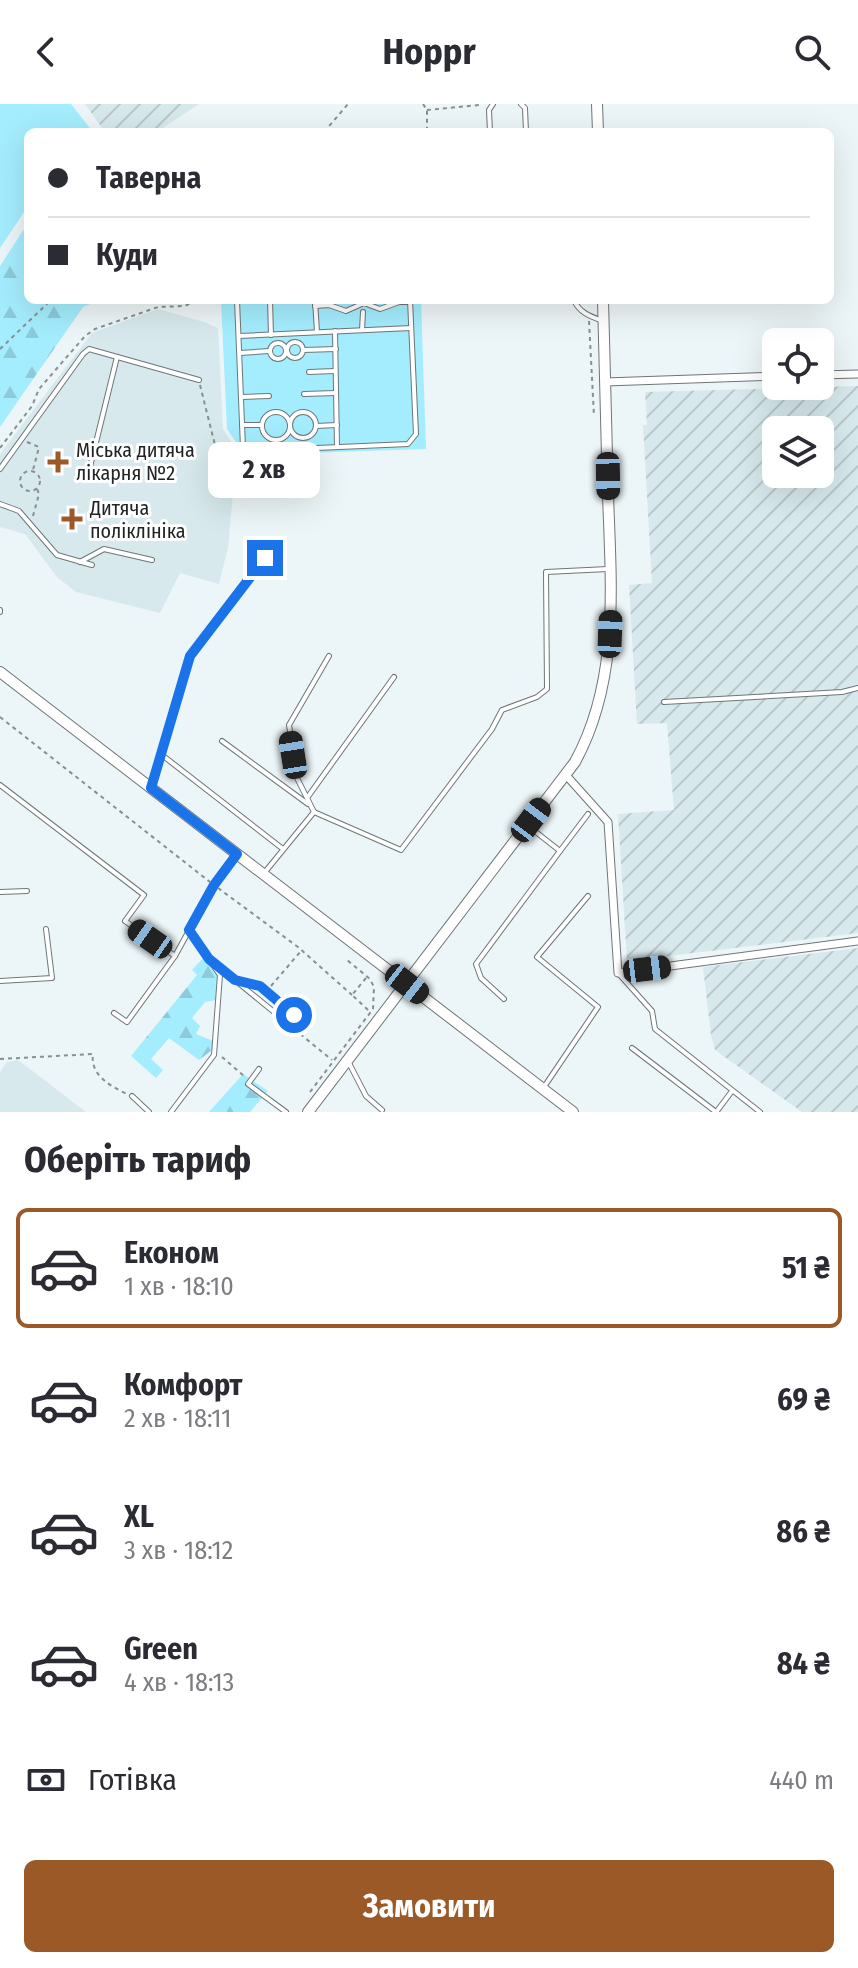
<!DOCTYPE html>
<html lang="uk">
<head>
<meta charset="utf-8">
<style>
  :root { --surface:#fff; --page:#f7f7f7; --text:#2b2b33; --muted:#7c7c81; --line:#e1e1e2; --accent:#9b5927 }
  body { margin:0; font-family:"Fira Sans Condensed",sans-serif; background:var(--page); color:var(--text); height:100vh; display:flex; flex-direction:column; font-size:30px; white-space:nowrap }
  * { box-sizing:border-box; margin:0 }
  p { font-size:26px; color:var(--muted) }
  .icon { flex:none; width:44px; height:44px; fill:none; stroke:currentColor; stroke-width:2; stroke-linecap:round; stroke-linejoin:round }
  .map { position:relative; height:1008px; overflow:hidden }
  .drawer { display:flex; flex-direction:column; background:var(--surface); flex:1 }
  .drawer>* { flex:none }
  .hud { position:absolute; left:24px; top:24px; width:810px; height:176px; border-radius:12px; box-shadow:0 8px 32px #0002; display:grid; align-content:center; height:176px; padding:0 24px; background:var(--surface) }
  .tools { position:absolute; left:762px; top:224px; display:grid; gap:16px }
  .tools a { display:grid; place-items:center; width:72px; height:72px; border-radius:12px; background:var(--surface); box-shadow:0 8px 32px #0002; font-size:40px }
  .end { position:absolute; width:36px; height:36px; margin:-18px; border:10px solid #1a73e8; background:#fff; box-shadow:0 0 0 4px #fff }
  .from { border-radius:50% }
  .bubble { position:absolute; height:56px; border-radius:12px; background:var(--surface); box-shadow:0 8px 32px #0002; font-size:26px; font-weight:700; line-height:56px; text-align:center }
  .car { position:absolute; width:24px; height:48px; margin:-24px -12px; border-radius:10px; box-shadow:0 0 6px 2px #0007; background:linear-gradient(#222 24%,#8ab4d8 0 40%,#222 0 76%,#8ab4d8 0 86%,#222 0) }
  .hud b { display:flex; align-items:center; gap:28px; height:76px; font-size:30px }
  .hud b+b { border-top:2px solid var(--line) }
  .hud i { width:20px; height:20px; background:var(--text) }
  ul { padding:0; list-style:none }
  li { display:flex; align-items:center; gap:24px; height:120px; margin:0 16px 12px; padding:0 8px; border:4px solid transparent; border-radius:12px }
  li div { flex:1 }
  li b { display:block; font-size:30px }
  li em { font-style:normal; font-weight:700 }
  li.active { border-color:var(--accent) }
  li>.icon { width:72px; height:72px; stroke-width:1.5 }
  h2 { padding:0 24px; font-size:36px; line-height:96px }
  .pay { display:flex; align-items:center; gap:20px; height:88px; padding:0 24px; font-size:30px }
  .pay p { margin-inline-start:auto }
  .primary-button { display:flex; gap:16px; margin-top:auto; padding:16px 24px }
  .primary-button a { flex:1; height:92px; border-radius:12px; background:var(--accent); color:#fff; font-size:32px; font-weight:700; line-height:92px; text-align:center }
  header { display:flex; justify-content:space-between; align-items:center; height:104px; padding:0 24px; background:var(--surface); font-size:36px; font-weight:700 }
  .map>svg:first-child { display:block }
  .built { fill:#d7e9ed }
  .industrial { fill:url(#industrial-furrows); fill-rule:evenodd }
  .grass { fill:#a4edfe }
  .forest { fill:url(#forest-firs) }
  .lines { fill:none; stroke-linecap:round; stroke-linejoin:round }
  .lane-casing { stroke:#6f7678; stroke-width:6 }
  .street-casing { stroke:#6f7678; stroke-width:9 }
  .secondary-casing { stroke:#6f7678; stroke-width:12 }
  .path { stroke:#898f90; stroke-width:2; stroke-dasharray:4 4; stroke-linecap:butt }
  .lane { stroke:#fff; stroke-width:4 }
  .street { stroke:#fff; stroke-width:7 }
  .secondary { stroke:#fff; stroke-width:10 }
  .route { stroke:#1a73e8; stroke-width:10 }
  .poi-dot { fill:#9b5927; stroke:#fff; stroke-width:3 }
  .labels { text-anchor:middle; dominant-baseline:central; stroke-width:6; stroke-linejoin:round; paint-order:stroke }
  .poi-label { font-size:20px; fill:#212425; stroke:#fff; text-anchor:start }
</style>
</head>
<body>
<header><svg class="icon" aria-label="back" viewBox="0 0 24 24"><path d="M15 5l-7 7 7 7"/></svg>Hoppr<svg class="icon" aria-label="search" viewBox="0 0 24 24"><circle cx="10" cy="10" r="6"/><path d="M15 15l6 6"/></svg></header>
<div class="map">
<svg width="858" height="1008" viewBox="0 0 858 1008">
  <defs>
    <pattern id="industrial-furrows" width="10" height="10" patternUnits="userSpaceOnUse" patternTransform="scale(2)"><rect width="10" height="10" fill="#d7e9ed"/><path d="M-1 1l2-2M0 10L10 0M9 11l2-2" fill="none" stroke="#b8c8cb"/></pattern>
    <pattern id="forest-firs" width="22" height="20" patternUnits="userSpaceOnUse" patternTransform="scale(2)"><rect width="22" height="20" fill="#a4edfe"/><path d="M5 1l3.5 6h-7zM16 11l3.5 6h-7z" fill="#8dcbda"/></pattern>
  </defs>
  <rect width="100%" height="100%" fill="#ecf5f7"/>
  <g class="built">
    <path d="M158,205L204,218L218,224L223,325L237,347L228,443L219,480L180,469L160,509L76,488L57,473L25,430L0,423V350L92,229Z"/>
    <path d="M18,956L86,1008H0V968L7,958Z"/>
  </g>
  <g class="industrial">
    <path d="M85,0H199L157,28H105Z"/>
    <path d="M858,282V829L627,857L618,710L674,706L667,619L637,620L629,481L652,479L643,321H647L645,288ZM776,326H820V370H776Z"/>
    <path d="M858,844V1008H802L715,946L711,931L703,863Z"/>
  </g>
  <g class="grass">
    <path d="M0,0H71L93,28H28V102L0,144Z"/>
    <path d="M221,196H421L426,345L245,351L227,325Z"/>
  </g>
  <g class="forest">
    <path d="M28,119V196H100L83,203L0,323V162Z"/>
    <path d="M203,854L218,871L216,896L205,898L192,914L200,922L196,930L213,937L212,946L199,956L169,934L151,955L163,966L156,974L131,952L197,871L192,866Z"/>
    <path d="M243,970L268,987L250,1008H209Z"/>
  </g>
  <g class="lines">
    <g class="lane-casing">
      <g id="lane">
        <path d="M521,0L525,4L526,28"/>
        <path d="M490,28L489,6L493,0"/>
        <path d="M237,196L243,344L248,347L408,340L416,330L410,196"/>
        <path d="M270,196L271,231"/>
        <path d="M315,196L317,228"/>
        <path d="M574,196C579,209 592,213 603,217"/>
        <path d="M315,202L329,201L346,207L364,199L380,205L399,198H410"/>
        <path d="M362,226L363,208"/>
        <path d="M335,227L337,343"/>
        <path d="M239,232L411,224"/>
        <circle cx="295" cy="246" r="8"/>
        <circle cx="278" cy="247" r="8"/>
        <path d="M303,246L336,245"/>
        <path d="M240,249L269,247"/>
        <path d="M309,268L335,267"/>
        <path d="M304,290L336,289"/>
        <path d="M241,293L269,292"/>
        <circle cx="303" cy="321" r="13"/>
        <circle cx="276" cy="322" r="14"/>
        <path d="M242,321H262"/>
        <path d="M316,322L337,321"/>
        <path d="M0,365L83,250L89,245L199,276"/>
        <path d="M89,367L117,253"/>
        <path d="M0,400L19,407L57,451L92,461"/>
        <path d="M80,458L104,445L152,456"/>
        <path d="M0,506V508"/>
        <path d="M664,598L842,588L858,584"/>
        <path d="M222,637L308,700"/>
        <path d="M162,651L283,745"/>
        <path d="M0,681L144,791L125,817L175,852"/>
        <path d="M152,682L190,552L265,454"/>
        <path d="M307,694L394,573"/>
        <path d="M314,708L297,674L289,621L329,552"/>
        <path d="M560,747L588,710"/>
        <path d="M265,768L314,708L401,746L492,625L502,606L537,593L547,585L546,468L608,465"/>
        <path d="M0,788L27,787"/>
        <path d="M214,859L290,921"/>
        <path d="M619,870L652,907L655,925L760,1008"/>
        <path d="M237,876L260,882L294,911"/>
        <path d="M0,877L52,874L46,825"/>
        <path d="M504,895L481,874L476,860L560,747L527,721"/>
        <path d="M114,909L127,918L175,852L214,781L236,752"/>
        <path d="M632,944L716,1008"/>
        <path d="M348,957L366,992L382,1006"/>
        <path d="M259,965L248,980L286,1008"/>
        <path d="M544,983L598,903L537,853L588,792"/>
        <path d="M132,992L149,1008"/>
        <path d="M717,1007L732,987"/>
        <path d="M171,1008L214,951L220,871L189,826"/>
      </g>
    </g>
    <g class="street-casing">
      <g id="street">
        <path d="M820,271L858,270"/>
        <path d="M605,278L776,272"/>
        <path d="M565,670L608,718L618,869L858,837"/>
      </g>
    </g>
    <g class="secondary-casing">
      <g id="secondary">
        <path d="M597,0L598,28"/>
        <path d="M0,568L573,1008"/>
        <path d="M308,1008L575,658C620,576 611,481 608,391C606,326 605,261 603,196"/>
      </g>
    </g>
    <g class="path">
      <path d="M423,0L427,6V28"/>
      <path d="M427,6L480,1"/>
      <path d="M324,28L348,0"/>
      <path d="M589,217L594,312"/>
      <path d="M0,245L51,196"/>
      <path d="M200,281L225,381"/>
      <path d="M27,338L39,343L33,366"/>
      <path d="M0,344L32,302L39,285L85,232L95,225L158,203L185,202L193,198L211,196"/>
      <circle cx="30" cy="377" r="10"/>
      <path d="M33,412L39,390L37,385"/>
      <path d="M0,613L210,778"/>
      <path d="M218,784L298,843L352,891"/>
      <path d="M366,874L352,891L369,907"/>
      <path d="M271,882L301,847"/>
      <path d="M294,925L332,956"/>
      <path d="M222,953L244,972"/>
      <path d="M0,955L93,950C90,971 110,982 127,990"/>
      <path d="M310,988L373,905L374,883L370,875L347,856"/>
    </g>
    <use href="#lane" class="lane"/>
    <use href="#street" class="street"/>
    <use href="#secondary" class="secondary"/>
  </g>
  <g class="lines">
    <path class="route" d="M265,454L190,552L151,684L237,750L214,781L189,826L209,855L235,876L260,882L294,911"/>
  </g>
  <g class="poi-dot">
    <path d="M54 346h8v8h8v8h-8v8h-8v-8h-8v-8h8z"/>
    <path d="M68 403h8v8h8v8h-8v8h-8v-8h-8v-8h8z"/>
  </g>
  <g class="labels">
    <g class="poi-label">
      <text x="76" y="346">Міська дитяча<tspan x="76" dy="23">лікарня №2</tspan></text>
      <text x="90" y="404">Дитяча<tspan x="90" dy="23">поліклініка</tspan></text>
    </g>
  </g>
</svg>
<div class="tools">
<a><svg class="icon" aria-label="locate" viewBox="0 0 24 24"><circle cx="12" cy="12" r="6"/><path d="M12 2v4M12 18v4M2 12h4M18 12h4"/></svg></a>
<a><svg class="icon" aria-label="layers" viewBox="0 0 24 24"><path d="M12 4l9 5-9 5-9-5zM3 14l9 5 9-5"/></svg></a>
</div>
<i class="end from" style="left:294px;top:911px"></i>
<i class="end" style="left:265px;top:454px"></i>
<div class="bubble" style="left:208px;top:338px;width:112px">2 хв</div>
<i class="car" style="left:608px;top:372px;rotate:179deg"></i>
<i class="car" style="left:610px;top:530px;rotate:2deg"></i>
<i class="car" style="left:293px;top:651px;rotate:351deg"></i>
<i class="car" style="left:531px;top:716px;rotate:37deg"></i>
<i class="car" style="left:150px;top:835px;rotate:305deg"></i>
<i class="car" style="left:647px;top:865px;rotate:83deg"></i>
<i class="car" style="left:407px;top:880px;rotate:128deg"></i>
<div class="hud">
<b><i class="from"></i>Таверна</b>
<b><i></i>Куди</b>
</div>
</div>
<section class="drawer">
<h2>Оберіть тариф</h2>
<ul>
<li class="active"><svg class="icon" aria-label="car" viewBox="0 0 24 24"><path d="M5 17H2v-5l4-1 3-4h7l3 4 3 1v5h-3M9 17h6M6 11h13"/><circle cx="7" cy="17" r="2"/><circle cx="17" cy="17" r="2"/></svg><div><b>Економ</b><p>1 хв · 18:10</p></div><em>51 ₴</em></li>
<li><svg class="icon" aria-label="car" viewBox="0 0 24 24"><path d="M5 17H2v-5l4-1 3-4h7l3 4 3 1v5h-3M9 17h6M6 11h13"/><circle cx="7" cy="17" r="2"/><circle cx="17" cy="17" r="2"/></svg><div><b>Комфорт</b><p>2 хв · 18:11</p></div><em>69 ₴</em></li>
<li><svg class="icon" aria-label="car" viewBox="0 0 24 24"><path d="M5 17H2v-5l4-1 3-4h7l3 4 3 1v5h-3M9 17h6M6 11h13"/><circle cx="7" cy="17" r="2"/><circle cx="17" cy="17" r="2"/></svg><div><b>XL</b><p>3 хв · 18:12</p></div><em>86 ₴</em></li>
<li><svg class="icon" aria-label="car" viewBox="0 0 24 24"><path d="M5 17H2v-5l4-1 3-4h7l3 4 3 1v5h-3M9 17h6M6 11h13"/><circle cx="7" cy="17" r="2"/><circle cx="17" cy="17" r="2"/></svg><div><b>Green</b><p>4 хв · 18:13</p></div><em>84 ₴</em></li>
</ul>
<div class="pay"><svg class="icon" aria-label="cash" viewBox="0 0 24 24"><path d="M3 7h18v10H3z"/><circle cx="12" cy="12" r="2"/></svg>Готівка<p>440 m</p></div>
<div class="primary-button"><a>Замовити</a></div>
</section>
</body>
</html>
